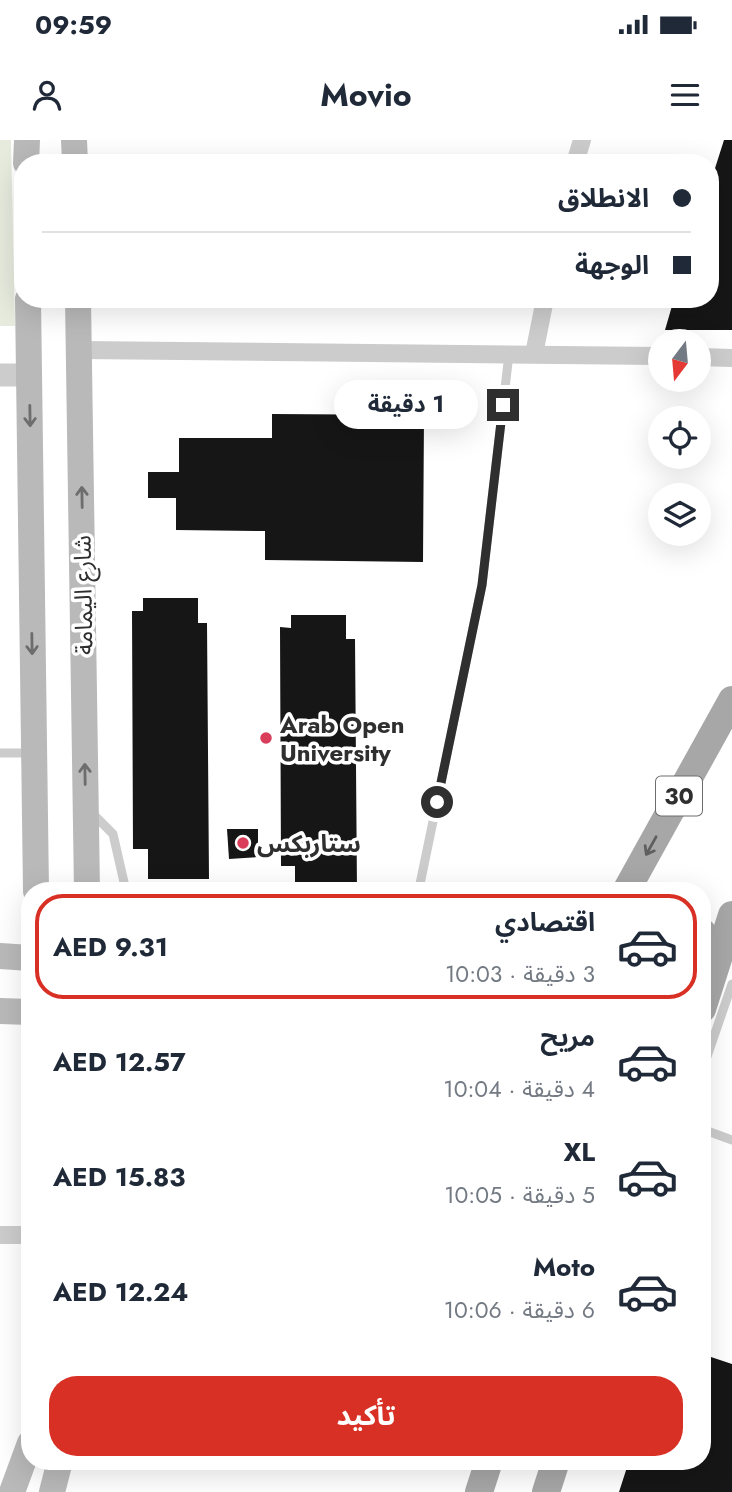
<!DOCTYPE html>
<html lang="ar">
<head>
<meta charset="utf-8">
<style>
  :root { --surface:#fff; --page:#f2f2f3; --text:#1f2937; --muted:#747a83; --line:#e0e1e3; --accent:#d93025 }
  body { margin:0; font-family:Jost,"Noto Sans Arabic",sans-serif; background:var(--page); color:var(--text); direction:rtl; height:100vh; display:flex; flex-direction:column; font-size:26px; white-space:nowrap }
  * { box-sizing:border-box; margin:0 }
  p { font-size:23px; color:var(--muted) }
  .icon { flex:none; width:38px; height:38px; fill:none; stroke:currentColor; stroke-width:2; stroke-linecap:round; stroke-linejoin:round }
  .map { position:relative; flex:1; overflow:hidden; direction:ltr }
  .panel { position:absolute; left:21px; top:742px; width:690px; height:588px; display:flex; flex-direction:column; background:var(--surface); border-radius:28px; box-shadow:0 7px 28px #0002; direction:rtl }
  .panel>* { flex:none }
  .guide { position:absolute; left:14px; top:14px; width:705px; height:154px; border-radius:28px; box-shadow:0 7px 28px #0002; direction:rtl; display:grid; align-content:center; height:154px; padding:0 28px; background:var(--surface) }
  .needle { width:46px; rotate:196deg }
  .fabs { position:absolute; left:648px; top:189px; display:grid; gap:14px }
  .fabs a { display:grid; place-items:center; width:63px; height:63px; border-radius:50%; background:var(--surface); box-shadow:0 7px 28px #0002; font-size:35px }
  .end { position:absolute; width:32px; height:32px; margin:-16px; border:9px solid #2f2f2f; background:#fff; box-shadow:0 0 0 4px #fff }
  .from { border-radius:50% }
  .bubble { position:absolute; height:49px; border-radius:24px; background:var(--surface); box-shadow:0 7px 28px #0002; font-size:23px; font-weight:700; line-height:49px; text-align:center; direction:rtl }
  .guide b { display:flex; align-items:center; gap:24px; height:66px; font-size:26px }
  .guide b+b { border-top:2px solid var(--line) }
  .guide i { width:18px; height:18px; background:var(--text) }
  ul { padding:12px 0 0; list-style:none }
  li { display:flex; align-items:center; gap:21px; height:105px; margin:0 14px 10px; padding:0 14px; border:4px solid transparent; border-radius:28px }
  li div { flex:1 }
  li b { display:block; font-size:26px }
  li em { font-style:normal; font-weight:700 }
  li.selected { border-color:var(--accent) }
  li>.icon { width:63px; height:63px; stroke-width:1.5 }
  .button { display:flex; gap:14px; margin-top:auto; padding:14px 28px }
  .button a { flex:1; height:80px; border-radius:28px; background:var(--accent); color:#fff; font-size:28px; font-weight:700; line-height:80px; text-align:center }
  .status { display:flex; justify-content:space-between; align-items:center; height:49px; padding:0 35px; background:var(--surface); direction:ltr }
  .status svg { height:19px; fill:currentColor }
  header { display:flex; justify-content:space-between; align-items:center; height:91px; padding:0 28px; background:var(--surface); font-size:32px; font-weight:700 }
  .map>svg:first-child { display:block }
  .green { fill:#e6ebde }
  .building { fill:#161616 }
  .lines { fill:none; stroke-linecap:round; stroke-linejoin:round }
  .service { stroke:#ccc; stroke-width:9 }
  .minor { stroke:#ccc; stroke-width:18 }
  .tertiary { stroke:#ccc; stroke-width:23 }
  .secondary { stroke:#b9b9b9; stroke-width:26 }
  .primary { stroke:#a7a7a7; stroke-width:28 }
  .oneway { stroke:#6d6d6d }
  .oneway2 { stroke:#5f5f5f }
  .route { stroke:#2f2f2f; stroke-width:9 }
  .poi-dot { fill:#da3d59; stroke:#fff; stroke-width:2.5 }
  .labels { text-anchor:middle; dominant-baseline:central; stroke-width:7; stroke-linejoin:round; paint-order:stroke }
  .shield { fill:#fff; stroke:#6d6d6d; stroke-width:2 }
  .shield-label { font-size:23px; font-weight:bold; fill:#2f2f2f }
  .street-label { font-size:24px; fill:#2f2f2f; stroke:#fff }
  .poi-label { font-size:24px; font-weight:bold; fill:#2f2f2f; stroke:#fff; text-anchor:start }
</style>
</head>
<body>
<div class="status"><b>09:59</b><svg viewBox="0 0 49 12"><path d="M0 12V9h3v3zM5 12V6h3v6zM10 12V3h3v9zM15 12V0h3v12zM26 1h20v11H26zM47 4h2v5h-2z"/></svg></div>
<header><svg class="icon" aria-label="menu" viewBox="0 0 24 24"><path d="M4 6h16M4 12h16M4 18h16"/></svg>Movio<svg class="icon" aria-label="person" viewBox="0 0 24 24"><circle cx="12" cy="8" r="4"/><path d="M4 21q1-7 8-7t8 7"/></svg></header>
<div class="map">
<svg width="732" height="1352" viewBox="0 0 732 1352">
  <rect width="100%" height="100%" fill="#fff"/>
  <path class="green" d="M0,0H11L15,186H0Z"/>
  <g class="building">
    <path d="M724,0H732V190H665L674,159H710V44Z"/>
    <path d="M272,274L424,275L423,422L265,420V391L176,390V358H148V332H179V298H272Z"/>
    <path d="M143,458H198V483H207L209,739H148V709H133L132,471H143Z"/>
    <path d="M291,475H346V499H355L357,751H295V726H281L280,487L291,488Z"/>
    <path d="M227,689H258V717L229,719Z"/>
    <path d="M702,1214L732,1224V1352H619L629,1321H702Z"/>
  </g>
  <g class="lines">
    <g class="service">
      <path d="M0,613H33"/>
      <path d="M91,672L113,694L126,751"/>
      <path d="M420,744L482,445L509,214"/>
      <path d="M702,931L732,844"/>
      <path d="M702,989L732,1000"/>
    </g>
    <g class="minor">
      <path d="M575,23L582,0"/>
      <path d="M80,210L660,216"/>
      <path d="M534,214L545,159"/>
      <path d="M698,217L732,218"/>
      <path d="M0,1095H30"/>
    </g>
    <path class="tertiary" d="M0,235H29"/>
    <g class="secondary">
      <path d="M74,0L75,23"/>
      <path d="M26,23L27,0"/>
      <path d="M28,159L36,751"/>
      <path d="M78,159L87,751"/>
      <path d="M0,816L30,818"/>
      <path d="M0,871L30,872"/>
      <path d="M12,1352L30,1303"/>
      <path d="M52,1352L60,1321"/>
    </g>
    <g class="primary">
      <path d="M626,751L732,560"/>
      <path d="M702,792L709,838"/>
      <path d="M702,869L732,775"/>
      <path d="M479,1352L489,1321"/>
      <path d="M546,1352L556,1321"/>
    </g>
  </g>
  <defs><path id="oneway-shaft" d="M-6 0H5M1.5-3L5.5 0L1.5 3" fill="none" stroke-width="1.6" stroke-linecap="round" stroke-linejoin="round" transform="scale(1.75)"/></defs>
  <g class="oneway">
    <use href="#oneway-shaft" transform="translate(30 276) rotate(89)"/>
    <use href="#oneway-shaft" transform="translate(82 357) rotate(-91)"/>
    <use href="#oneway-shaft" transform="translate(32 504) rotate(89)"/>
    <use href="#oneway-shaft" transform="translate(85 634) rotate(-91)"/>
  </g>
  <use class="oneway2" href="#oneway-shaft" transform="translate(651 706) rotate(119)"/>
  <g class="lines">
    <path class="route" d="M437,662L482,445L503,265"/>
  </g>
  <g class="poi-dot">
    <circle cx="266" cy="598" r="7"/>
    <circle cx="243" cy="703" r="7"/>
  </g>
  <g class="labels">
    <rect class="shield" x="656" y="636.5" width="46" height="39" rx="5"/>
    <g class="shield-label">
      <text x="679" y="656">30</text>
    </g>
    <g class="street-label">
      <text transform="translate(83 455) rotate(-91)">شارع اليمامة</text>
    </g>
    <g class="poi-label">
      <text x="280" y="584">Arab Open<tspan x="280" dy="28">University</tspan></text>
      <text x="257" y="703">ستاربكس</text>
    </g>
  </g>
</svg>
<div class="fabs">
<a><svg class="needle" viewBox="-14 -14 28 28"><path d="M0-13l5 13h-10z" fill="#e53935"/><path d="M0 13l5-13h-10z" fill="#747a83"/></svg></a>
<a><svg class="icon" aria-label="locate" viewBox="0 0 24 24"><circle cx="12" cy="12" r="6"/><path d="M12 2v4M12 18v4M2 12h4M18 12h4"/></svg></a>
<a><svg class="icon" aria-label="layers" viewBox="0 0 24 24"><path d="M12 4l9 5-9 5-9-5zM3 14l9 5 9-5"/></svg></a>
</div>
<i class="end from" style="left:437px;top:662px"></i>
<i class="end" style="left:503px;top:265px"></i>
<div class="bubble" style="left:334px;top:240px;width:144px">1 دقيقة</div>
<div class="guide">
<b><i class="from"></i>الانطلاق</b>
<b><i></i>الوجهة</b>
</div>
<section class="panel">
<ul>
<li class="selected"><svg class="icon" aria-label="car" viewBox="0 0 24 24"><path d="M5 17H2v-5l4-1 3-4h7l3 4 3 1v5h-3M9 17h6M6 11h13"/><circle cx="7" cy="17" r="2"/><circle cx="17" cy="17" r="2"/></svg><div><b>اقتصادي</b><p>3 دقيقة · 10:03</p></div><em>AED 9.31</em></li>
<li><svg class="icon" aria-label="car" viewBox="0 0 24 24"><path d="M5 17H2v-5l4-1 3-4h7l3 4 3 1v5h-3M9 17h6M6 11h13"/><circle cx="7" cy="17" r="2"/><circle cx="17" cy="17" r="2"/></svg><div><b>مريح</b><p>4 دقيقة · 10:04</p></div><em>AED 12.57</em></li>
<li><svg class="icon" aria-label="car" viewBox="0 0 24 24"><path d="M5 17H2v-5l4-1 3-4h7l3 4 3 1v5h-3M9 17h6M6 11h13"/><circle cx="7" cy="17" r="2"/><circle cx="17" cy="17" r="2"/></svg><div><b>XL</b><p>5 دقيقة · 10:05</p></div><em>AED 15.83</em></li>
<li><svg class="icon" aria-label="car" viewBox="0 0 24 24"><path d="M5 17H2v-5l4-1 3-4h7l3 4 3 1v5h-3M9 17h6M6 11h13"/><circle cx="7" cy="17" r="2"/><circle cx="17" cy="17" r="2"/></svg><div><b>Moto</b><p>6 دقيقة · 10:06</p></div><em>AED 12.24</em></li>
</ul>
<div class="button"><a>تأكيد</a></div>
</section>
</div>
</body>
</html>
